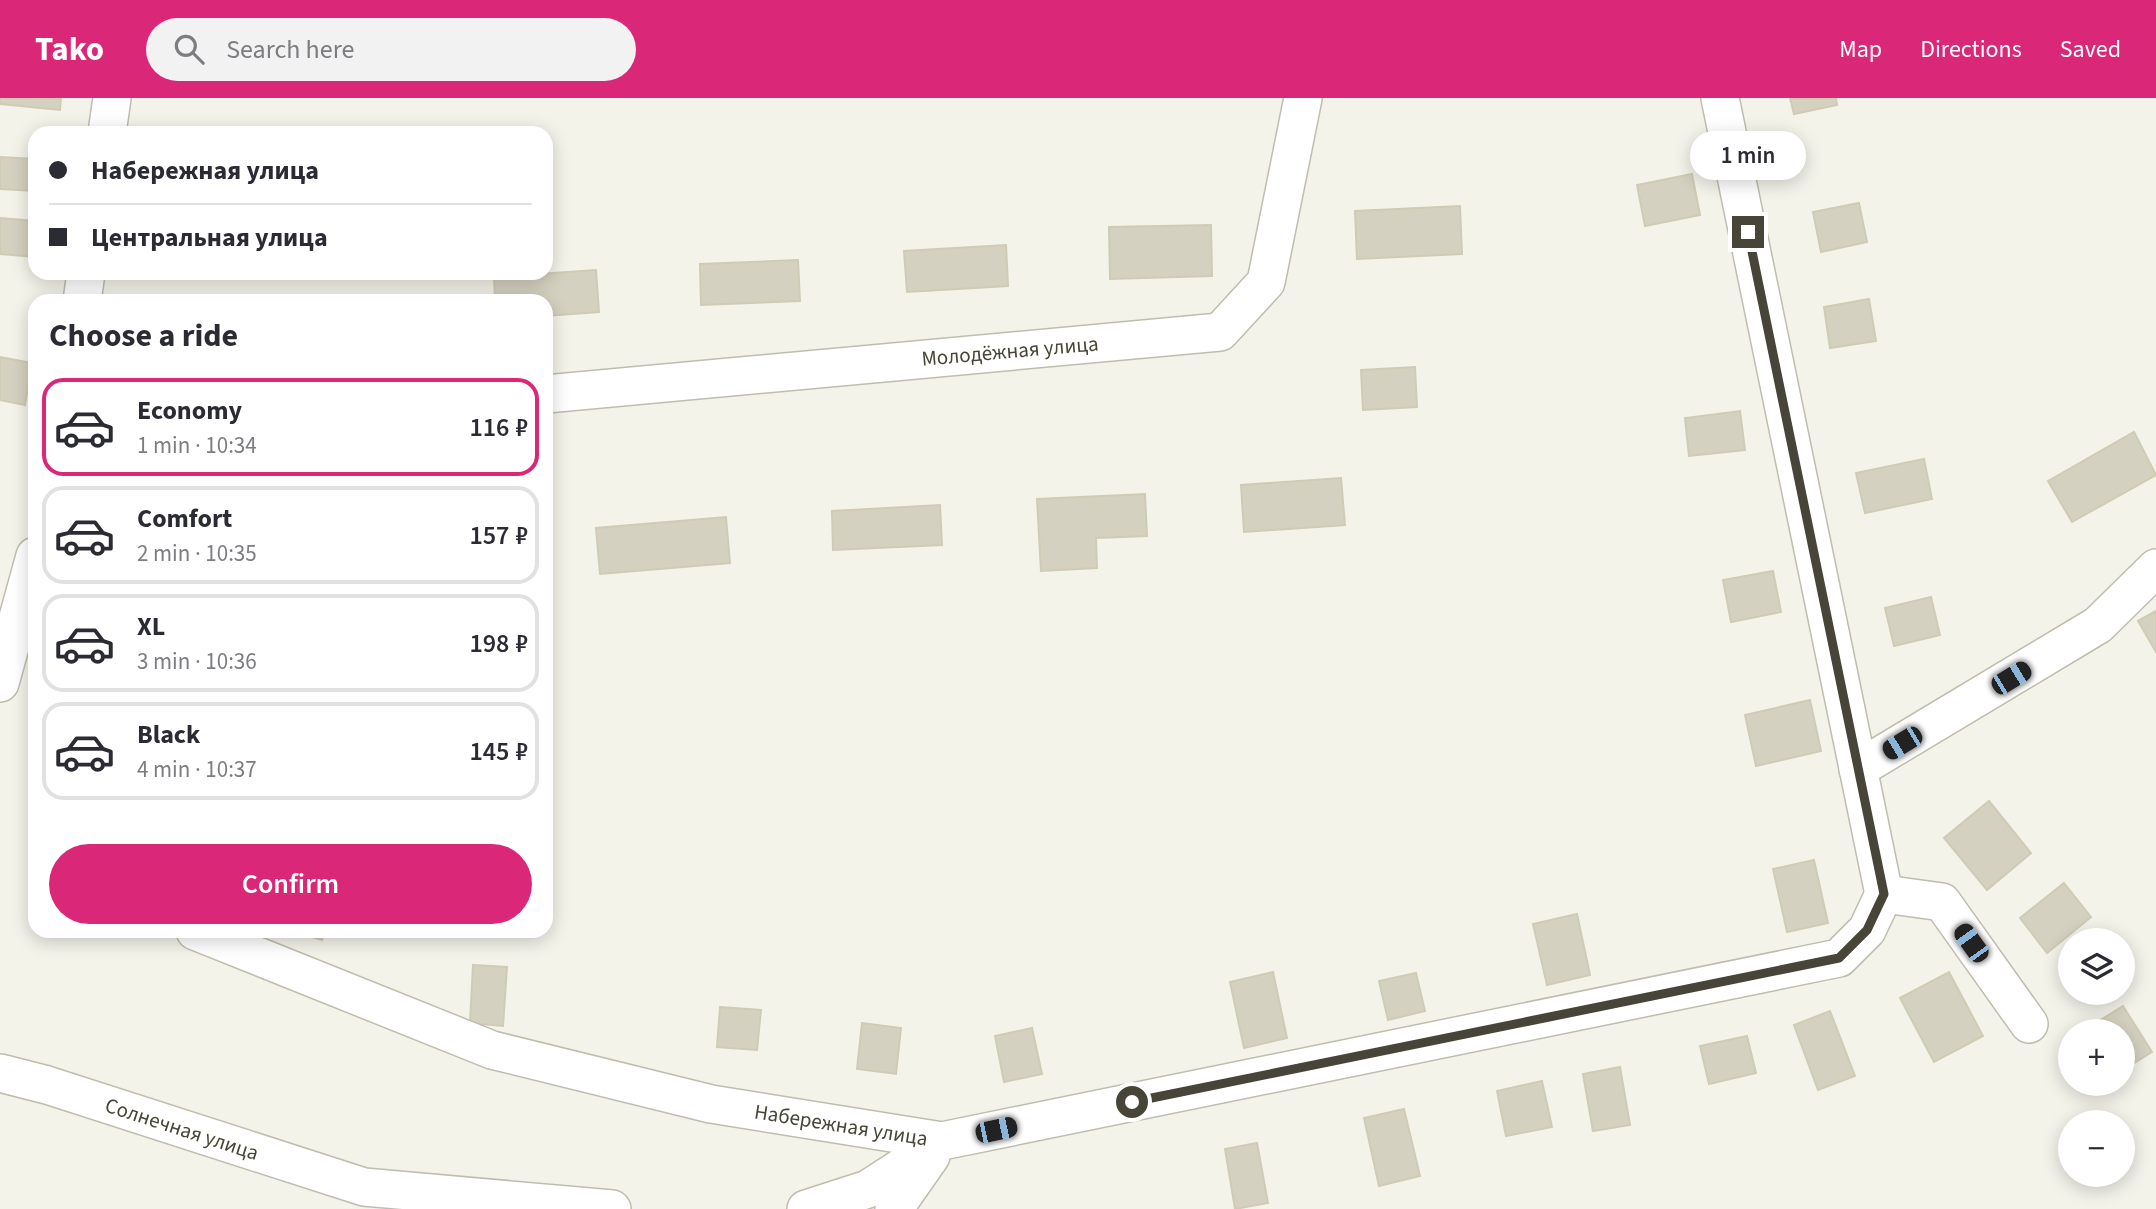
<!DOCTYPE html>
<html lang="en">
<head>
<meta charset="utf-8">
<style>
  :root { --surface:#fff; --page:#f2f2f3; --text:#2b2b33; --muted:#7c7c81; --line:#e1e1e2; --accent:#db2777 }
  body { margin:0; font-family:"Source Sans 3",sans-serif; background:var(--page); color:var(--text); height:100vh; display:flex; flex-direction:column; font-size:26px; white-space:nowrap }
  * { box-sizing:border-box; margin:0 }
  p { font-size:23px; color:var(--muted) }
  .icon { flex:none; width:38px; height:38px; fill:none; stroke:currentColor; stroke-width:2; stroke-linecap:round; stroke-linejoin:round }
  .map { position:relative; flex:1; overflow:hidden }
  .panel { position:absolute; left:28px; top:196px; width:525px; height:644px; display:flex; flex-direction:column; background:var(--surface); border-radius:21px; box-shadow:0 4px 18px #0003 }
  .panel>* { flex:none }
  .top-card { position:absolute; left:28px; top:28px; width:525px; height:154px; border-radius:21px; box-shadow:0 4px 18px #0003; display:grid; align-content:center; height:154px; padding:0 21px; background:var(--surface) }
  .buttons { position:absolute; left:2058px; top:830px; display:grid; gap:14px }
  .buttons a { display:grid; place-items:center; width:77px; height:77px; border-radius:50%; background:var(--surface); box-shadow:0 4px 18px #0003; font-size:35px }
  .end { position:absolute; width:32px; height:32px; margin:-16px; border:9px solid #474538; background:#fff; box-shadow:0 0 0 4px #fff }
  .from { border-radius:50% }
  .bubble { position:absolute; height:49px; border-radius:24px; background:var(--surface); box-shadow:0 4px 18px #0003; font-size:23px; font-weight:600; line-height:49px; text-align:center }
  .car { position:absolute; width:21px; height:42px; margin:-21px -10px; border-radius:9px; box-shadow:0 0 5px 2px #0007; background:linear-gradient(#222 24%,#8ab4d8 0 40%,#222 0 76%,#8ab4d8 0 86%,#222 0) }
  .top-card b { display:flex; align-items:center; gap:24px; height:66px; font-size:26px }
  .top-card b+b { border-top:2px solid var(--line) }
  .top-card i { width:18px; height:18px; background:var(--text) }
  ul { padding:0; list-style:none }
  li { display:flex; align-items:center; gap:21px; height:98px; margin:0 14px 10px; padding:0 7px; border:4px solid var(--line); border-radius:21px }
  li div { flex:1 }
  li b { display:block; font-size:26px }
  li em { font-style:normal; font-weight:600 }
  li.selected { border-color:var(--accent) }
  li>.icon { width:63px; height:63px; stroke-width:1.5 }
  h2 { padding:0 21px; font-size:32px; line-height:84px }
  .button { display:flex; gap:14px; margin-top:auto; padding:14px 21px }
  .button a { flex:1; height:80px; border-radius:42px; background:var(--accent); color:#fff; font-size:28px; font-weight:600; line-height:80px; text-align:center }
  header { display:flex; align-items:center; gap:42px; box-sizing:border-box; height:98px; padding:0 35px; background:var(--accent); color:#fff }
  header strong { font-size:33px }
  nav { display:flex; gap:38px; margin-inline-start:auto; font-size:24px }
  .search { width:490px; height:63px; background:var(--page); display:flex; align-items:center; gap:18px; box-sizing:border-box; padding:0 24px; border-radius:38px; color:var(--muted); font-size:26px }
  .map>svg:first-child { display:block }
  .building { fill:#d5d1c0; stroke:#cfcbb4; stroke-width:2 }
  .lines { fill:none; stroke-linecap:round; stroke-linejoin:round }
  .minor-casing { stroke:#bfbdad; stroke-width:40 }
  .minor { stroke:#fff; stroke-width:37 }
  .route { stroke:#474538; stroke-width:9 }
  .labels { text-anchor:middle; dominant-baseline:central; stroke-width:7; stroke-linejoin:round; paint-order:stroke }
  .street-label { font-size:21px; fill:#474538; stroke:#fff }
</style>
</head>
<body>
<header>
<strong>Tako</strong>
<div class="search"><svg class="icon" aria-label="search" viewBox="0 0 24 24"><circle cx="10" cy="10" r="6"/><path d="M15 15l6 6"/></svg>Search here</div>
<nav><a>Map</a><a>Directions</a><a>Saved</a></nav>
</header>
<div class="map">
<svg width="2156" height="1111" viewBox="0 0 2156 1111">
  <rect width="100%" height="100%" fill="#f4f3ea"/>
  <g class="building">
    <path d="M0,0H61L60,12L0,6Z"/>
    <path d="M1790,0H1836L1837,7L1794,16Z"/>
    <path d="M0,59L35,61V93L0,91Z"/>
    <path d="M1692,76L1700,117L1645,128L1637,87Z"/>
    <path d="M1859,105L1867,144L1821,154L1813,114Z"/>
    <path d="M1460,108L1462,156L1357,161L1355,113Z"/>
    <path d="M0,120L35,123V159L0,156Z"/>
    <path d="M1211,127L1212,178L1110,181L1109,129Z"/>
    <path d="M1006,147L1008,188L907,194L904,153Z"/>
    <path d="M798,162L800,203L701,207L700,166Z"/>
    <path d="M596,172L599,214L546,218V203H495L494,179Z"/>
    <path d="M1869,201L1876,243L1830,250L1824,209Z"/>
    <path d="M0,259L32,265L25,307L0,302Z"/>
    <path d="M1415,269L1417,309L1363,312L1361,272Z"/>
    <path d="M1740,313L1745,352L1689,358L1685,320Z"/>
    <path d="M2134,334L2156,377L2072,424L2048,383Z"/>
    <path d="M1924,361L1932,401L1865,415L1856,375Z"/>
    <path d="M1341,380L1345,427L1244,434L1241,387Z"/>
    <path d="M1145,396L1147,438L1096,440L1097,470L1041,473L1037,401Z"/>
    <path d="M940,407L942,447L833,452L832,413Z"/>
    <path d="M726,419L730,465L600,476L596,430Z"/>
    <path d="M1773,473L1781,514L1731,524L1723,482Z"/>
    <path d="M1931,499L1940,537L1894,548L1885,510Z"/>
    <path d="M2156,513V554L2138,523Z"/>
    <path d="M1810,602L1821,653L1756,668L1745,617Z"/>
    <path d="M1989,703L2031,755L1987,792L1944,740Z"/>
    <path d="M1814,762L1828,825L1787,834L1773,771Z"/>
    <path d="M2064,785L2091,819L2047,855L2020,820Z"/>
    <path d="M1577,816L1590,877L1547,887L1533,826Z"/>
    <path d="M292,833H325L322,842Z"/>
    <path d="M473,867L507,869L503,928L470,925Z"/>
    <path d="M1273,874L1287,940L1244,950L1230,884Z"/>
    <path d="M1949,874L1983,938L1934,964L1900,900Z"/>
    <path d="M1416,875L1425,913L1388,922L1379,883Z"/>
    <path d="M2123,908L2152,954L2123,972V933H2083Z"/>
    <path d="M720,909L761,912L757,952L717,949Z"/>
    <path d="M1830,913L1855,978L1818,992L1794,927Z"/>
    <path d="M862,925L901,930L896,976L857,971Z"/>
    <path d="M1032,930L1042,976L1004,984L995,938Z"/>
    <path d="M1747,938L1756,975L1709,986L1700,948Z"/>
    <path d="M1620,969L1630,1027L1593,1033L1583,976Z"/>
    <path d="M1542,983L1552,1029L1506,1038L1497,993Z"/>
    <path d="M1404,1011L1420,1078L1379,1088L1364,1020Z"/>
    <path d="M1257,1045L1268,1105L1235,1111L1225,1051Z"/>
  </g>
  <g class="lines">
    <g class="minor-casing">
      <g id="minor">
        <path d="M1720,0L1884,796"/>
        <path d="M107,35L112,0"/>
        <path d="M82,203L86,175"/>
        <path d="M546,296L1220,234L1266,184L1303,0"/>
        <path d="M0,585L35,458"/>
        <path d="M1858,671L2098,527L2156,470"/>
        <path d="M1884,796L1942,804L2029,926"/>
        <path d="M195,833L492,952L711,1006L942,1043L1839,860L1867,832L1884,796"/>
        <path d="M0,975L47,987L364,1089L612,1111"/>
        <path d="M806,1111L868,1091L942,1043"/>
        <path d="M894,1111L931,1058"/>
      </g>
    </g>
    <use href="#minor" class="minor"/>
  </g>
  <g class="lines">
    <path class="route" d="M1132,1004L1839,860L1867,832L1884,796L1748,134"/>
  </g>
  <g class="labels">
    <g class="street-label">
      <text transform="translate(1010 253) rotate(-5)">Молодёжная улица</text>
      <text transform="translate(841 1027) rotate(9)">Набережная улица</text>
      <text transform="translate(182 1031) rotate(18)">Солнечная улица</text>
    </g>
  </g>
</svg>
<div class="buttons">
<a><svg class="icon" aria-label="layers" viewBox="0 0 24 24"><path d="M12 4l9 5-9 5-9-5zM3 14l9 5 9-5"/></svg></a>
<a>+</a>
<a>−</a>
</div>
<i class="end from" style="left:1132px;top:1004px"></i>
<i class="end" style="left:1748px;top:134px"></i>
<div class="bubble" style="left:1690px;top:33px;width:116px">1 min</div>
<i class="car" style="left:2011px;top:580px;rotate:59deg"></i>
<i class="car" style="left:1902px;top:645px;rotate:239deg"></i>
<i class="car" style="left:1971px;top:845px;rotate:324deg"></i>
<i class="car" style="left:996px;top:1032px;rotate:78deg"></i>
<div class="top-card">
<b><i class="from"></i>Набережная улица</b>
<b><i></i>Центральная улица</b>
</div>
<section class="panel">
<h2>Choose a ride</h2>
<ul>
<li class="selected"><svg class="icon" aria-label="car" viewBox="0 0 24 24"><path d="M5 17H2v-5l4-1 3-4h7l3 4 3 1v5h-3M9 17h6M6 11h13"/><circle cx="7" cy="17" r="2"/><circle cx="17" cy="17" r="2"/></svg><div><b>Economy</b><p>1 min · 10:34</p></div><em>116 ₽</em></li>
<li><svg class="icon" aria-label="car" viewBox="0 0 24 24"><path d="M5 17H2v-5l4-1 3-4h7l3 4 3 1v5h-3M9 17h6M6 11h13"/><circle cx="7" cy="17" r="2"/><circle cx="17" cy="17" r="2"/></svg><div><b>Comfort</b><p>2 min · 10:35</p></div><em>157 ₽</em></li>
<li><svg class="icon" aria-label="car" viewBox="0 0 24 24"><path d="M5 17H2v-5l4-1 3-4h7l3 4 3 1v5h-3M9 17h6M6 11h13"/><circle cx="7" cy="17" r="2"/><circle cx="17" cy="17" r="2"/></svg><div><b>XL</b><p>3 min · 10:36</p></div><em>198 ₽</em></li>
<li><svg class="icon" aria-label="car" viewBox="0 0 24 24"><path d="M5 17H2v-5l4-1 3-4h7l3 4 3 1v5h-3M9 17h6M6 11h13"/><circle cx="7" cy="17" r="2"/><circle cx="17" cy="17" r="2"/></svg><div><b>Black</b><p>4 min · 10:37</p></div><em>145 ₽</em></li>
</ul>
<div class="button"><a>Confirm</a></div>
</section>
</div>
</body>
</html>
